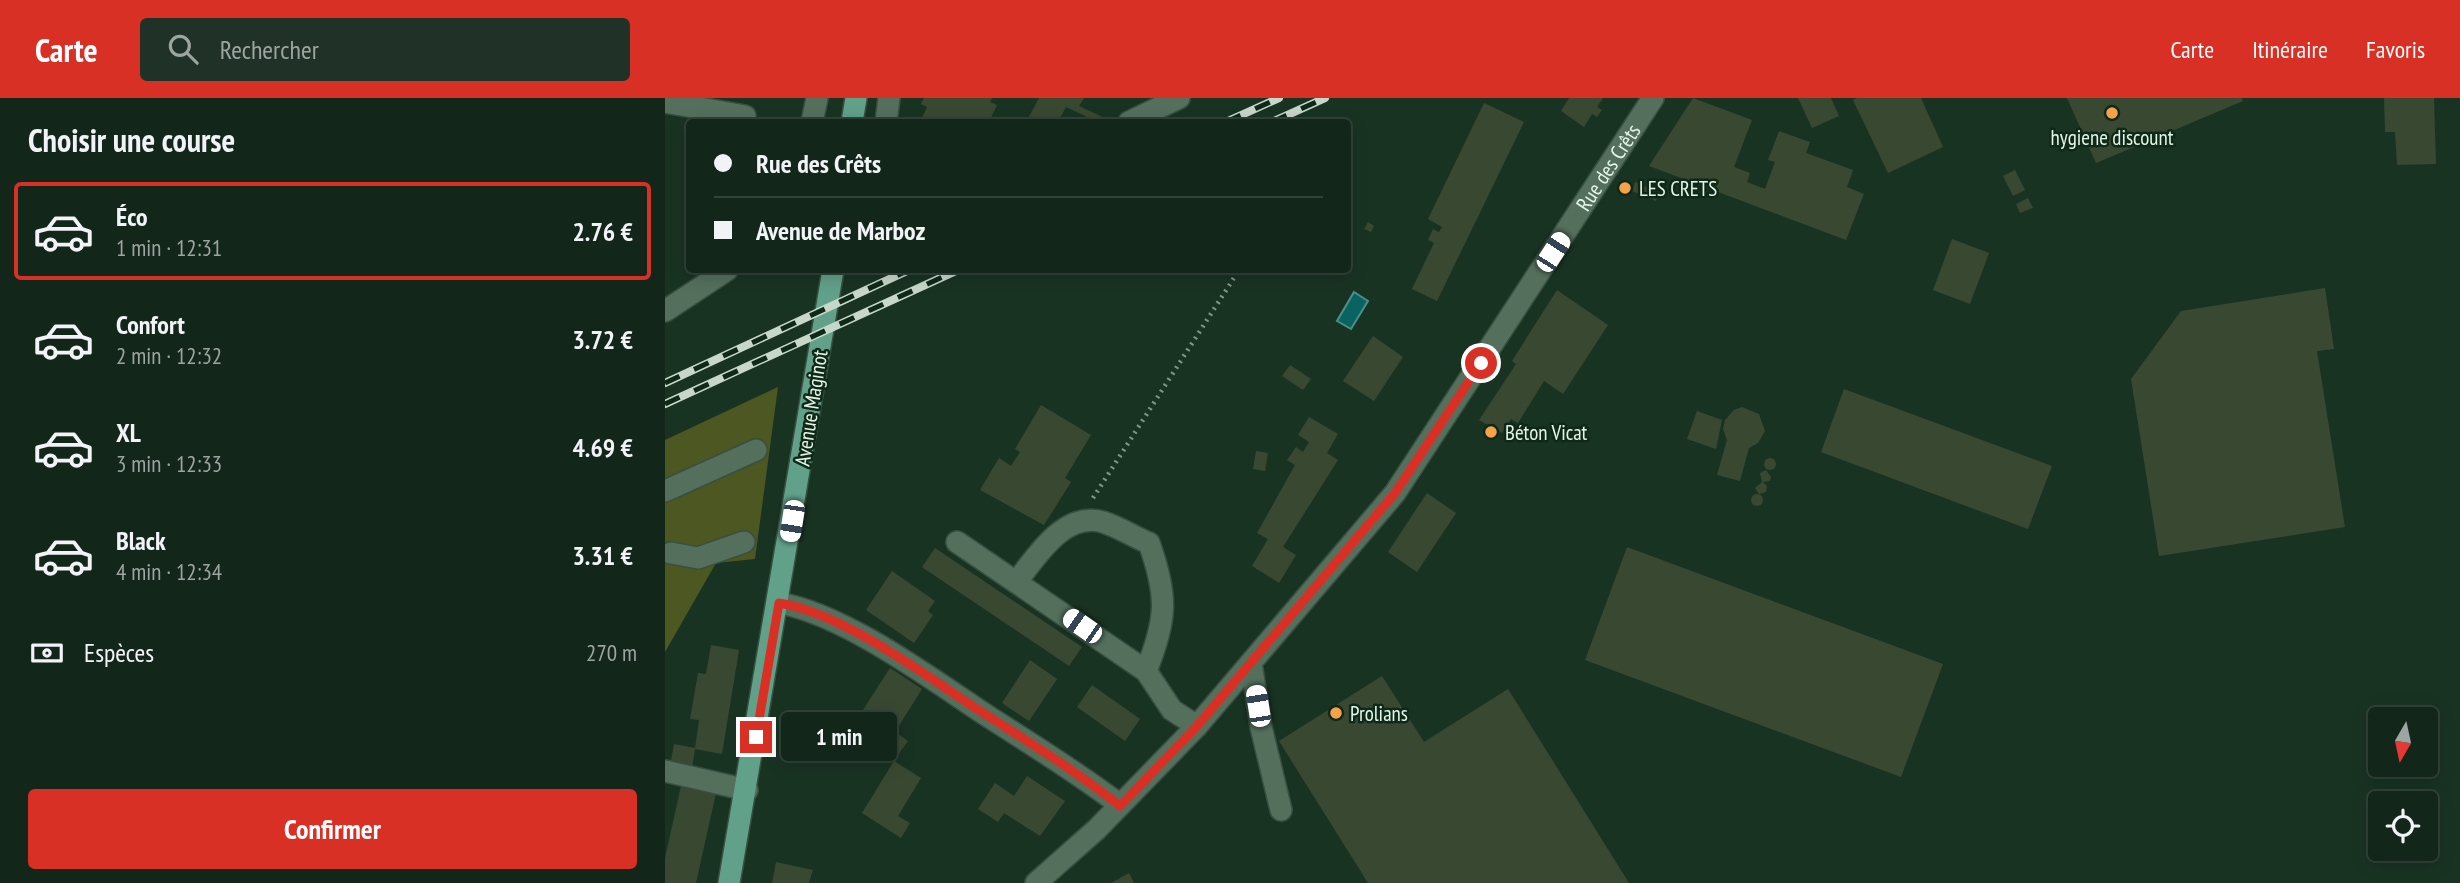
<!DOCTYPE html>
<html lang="fr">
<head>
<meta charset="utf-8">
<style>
  :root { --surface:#13261a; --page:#203227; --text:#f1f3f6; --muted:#9da5a2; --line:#324339; --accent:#d93025 }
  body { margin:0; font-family:"PT Sans Narrow",sans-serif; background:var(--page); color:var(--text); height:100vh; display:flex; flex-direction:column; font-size:26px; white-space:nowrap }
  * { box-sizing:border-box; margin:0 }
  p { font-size:23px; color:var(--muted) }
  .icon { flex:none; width:38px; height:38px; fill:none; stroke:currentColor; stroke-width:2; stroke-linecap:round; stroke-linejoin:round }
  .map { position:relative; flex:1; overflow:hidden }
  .panel { display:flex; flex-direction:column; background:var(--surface); width:665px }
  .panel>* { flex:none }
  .hud { position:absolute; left:21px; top:21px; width:665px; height:154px; border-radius:7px; box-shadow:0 4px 18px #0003,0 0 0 2px var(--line); display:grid; align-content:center; height:154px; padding:0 28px; background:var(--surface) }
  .needle { width:46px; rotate:189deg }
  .buttons { position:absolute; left:1703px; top:609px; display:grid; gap:14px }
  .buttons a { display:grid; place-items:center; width:70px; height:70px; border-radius:7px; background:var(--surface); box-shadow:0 4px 18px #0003,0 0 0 2px var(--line); font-size:35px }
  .end { position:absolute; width:32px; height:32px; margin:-16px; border:9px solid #d93025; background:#fff; box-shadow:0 0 0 4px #fff }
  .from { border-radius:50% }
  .bubble { position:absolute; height:49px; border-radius:7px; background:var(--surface); box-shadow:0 4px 18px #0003,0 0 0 2px var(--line); font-size:23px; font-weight:600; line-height:49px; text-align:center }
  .car { position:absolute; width:21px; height:42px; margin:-21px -10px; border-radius:9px; box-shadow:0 0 5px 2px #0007; background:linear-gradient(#fff 24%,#345 0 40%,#fff 0 76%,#345 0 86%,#fff 0) }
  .hud b { display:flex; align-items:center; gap:24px; height:66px; font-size:26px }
  .hud b+b { border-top:2px solid var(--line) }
  .hud i { width:18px; height:18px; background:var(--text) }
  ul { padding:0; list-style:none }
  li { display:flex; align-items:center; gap:21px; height:98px; margin:0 14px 10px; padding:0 14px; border:4px solid transparent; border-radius:7px }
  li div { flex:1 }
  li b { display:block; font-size:26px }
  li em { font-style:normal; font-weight:600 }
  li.selected { border-color:var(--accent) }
  li>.icon { width:63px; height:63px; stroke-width:1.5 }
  h2 { padding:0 28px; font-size:32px; line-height:84px }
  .pay { display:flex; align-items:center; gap:18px; height:77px; padding:0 28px; font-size:26px }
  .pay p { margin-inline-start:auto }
  .cta { display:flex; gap:14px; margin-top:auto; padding:14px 28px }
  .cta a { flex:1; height:80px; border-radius:7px; background:var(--accent); color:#fff; font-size:28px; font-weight:600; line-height:80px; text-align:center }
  header { display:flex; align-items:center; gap:42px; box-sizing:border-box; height:98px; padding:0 35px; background:var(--accent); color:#fff }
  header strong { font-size:33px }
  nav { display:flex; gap:38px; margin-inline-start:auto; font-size:24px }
  .search { width:490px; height:63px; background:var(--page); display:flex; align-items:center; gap:18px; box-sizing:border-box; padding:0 24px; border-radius:7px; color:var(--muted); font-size:26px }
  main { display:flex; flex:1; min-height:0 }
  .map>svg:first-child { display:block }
  .green { fill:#4d5722 }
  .water { fill:#096461; stroke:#4b8f8a; stroke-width:2 }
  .building { fill:#394931 }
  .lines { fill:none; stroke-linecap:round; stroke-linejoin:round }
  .minor-casing { stroke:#384f41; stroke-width:24 }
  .major-casing { stroke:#384f41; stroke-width:24 }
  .path { stroke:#819688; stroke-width:4.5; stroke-dasharray:2 5; stroke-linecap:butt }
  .minor { stroke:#54705d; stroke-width:21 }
  .major { stroke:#61a18a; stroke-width:21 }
  .rail-casing { stroke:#c7d8cb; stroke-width:8 }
  .rail { stroke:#0f2919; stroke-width:5; stroke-dasharray:16; stroke-linecap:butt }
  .route { stroke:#d93025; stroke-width:9 }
  .poi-dot { fill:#f7a149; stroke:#0f2919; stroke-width:2.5 }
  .labels { text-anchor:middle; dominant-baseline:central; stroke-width:5; stroke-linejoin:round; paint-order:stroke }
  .poi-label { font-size:21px; fill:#e4f4e8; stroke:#0f2919; text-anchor:start }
  .street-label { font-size:21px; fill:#e4f4e8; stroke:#0f2919 }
</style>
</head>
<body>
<header>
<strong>Carte</strong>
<div class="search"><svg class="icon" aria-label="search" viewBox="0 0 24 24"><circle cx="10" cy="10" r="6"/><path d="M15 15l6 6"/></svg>Rechercher</div>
<nav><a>Carte</a><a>Itinéraire</a><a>Favoris</a></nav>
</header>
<main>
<section class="panel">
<h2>Choisir une course</h2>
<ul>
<li class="selected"><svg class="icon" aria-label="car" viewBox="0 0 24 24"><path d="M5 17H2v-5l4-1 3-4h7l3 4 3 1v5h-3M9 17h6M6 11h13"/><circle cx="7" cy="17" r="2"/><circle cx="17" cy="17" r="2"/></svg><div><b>Éco</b><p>1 min · 12:31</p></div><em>2.76 €</em></li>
<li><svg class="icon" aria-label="car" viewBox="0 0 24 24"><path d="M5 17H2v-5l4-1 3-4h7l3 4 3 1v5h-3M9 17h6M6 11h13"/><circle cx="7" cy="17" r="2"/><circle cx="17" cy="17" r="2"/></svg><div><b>Confort</b><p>2 min · 12:32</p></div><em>3.72 €</em></li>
<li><svg class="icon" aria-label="car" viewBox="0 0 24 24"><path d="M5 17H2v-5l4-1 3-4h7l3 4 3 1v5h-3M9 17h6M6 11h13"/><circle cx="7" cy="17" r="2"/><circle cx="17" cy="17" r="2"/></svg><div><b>XL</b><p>3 min · 12:33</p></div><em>4.69 €</em></li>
<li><svg class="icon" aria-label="car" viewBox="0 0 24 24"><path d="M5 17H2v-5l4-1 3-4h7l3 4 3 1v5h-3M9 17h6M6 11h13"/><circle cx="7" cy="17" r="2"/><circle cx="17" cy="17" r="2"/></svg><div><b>Black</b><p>4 min · 12:34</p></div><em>3.31 €</em></li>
</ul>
<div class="pay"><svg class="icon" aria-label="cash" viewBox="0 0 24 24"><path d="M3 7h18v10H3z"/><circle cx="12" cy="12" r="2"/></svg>Espèces<p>270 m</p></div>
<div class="cta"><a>Confirmer</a></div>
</section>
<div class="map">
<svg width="1795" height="785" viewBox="0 0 1795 785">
  <rect width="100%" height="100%" fill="#193323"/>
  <path class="green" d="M113,289L90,461L51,465L0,554V342Z"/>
  <path class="water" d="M689,194L703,203L686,231L672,223Z"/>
  <g class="building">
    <path d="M259,0H327L325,4L332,7L324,24H255L262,9L256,6Z"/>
    <path d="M374,0H419L414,8L442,21L426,24L424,20L401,9L393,24H361Z"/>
    <path d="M904,0H938L932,9L937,12L932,19L927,16L919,29L896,13Z"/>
    <path d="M1028,0L1087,22L1069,69L1085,75L1082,84L1100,91L1110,64L1103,62L1114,33L1145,44L1141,55L1188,72L1182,89L1199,96L1181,142L984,68Z"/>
    <path d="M1133,0H1166L1174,18L1147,30Z"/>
    <path d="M1192,0H1256L1278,49L1223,75L1188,2Z"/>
    <path d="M1402,0H1577L1578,3L1431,65Z"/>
    <path d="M1719,0H1769L1771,66L1732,67L1730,34H1720Z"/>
    <path d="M819,5L859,24L772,203L747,191L769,145L763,142L768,131L774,134L777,129L763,121Z"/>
    <path d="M1350,72L1360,92L1348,98L1338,78Z"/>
    <path d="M958,83L966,86L963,97L954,93Z"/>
    <path d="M970,84L994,94L991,103L967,93Z"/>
    <path d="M1363,100L1368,110L1355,115L1351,106Z"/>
    <path d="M703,124L709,128L706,134L699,131Z"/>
    <path d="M1287,141L1324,155L1305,206L1268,192Z"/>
    <path d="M1660,190L1669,251L1652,253L1680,429L1494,458L1466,281L1516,213Z"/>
    <path d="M892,192L943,227L898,296L879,283L853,325L846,321L837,335L814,322L851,266L847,263Z"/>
    <path d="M708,238L738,259L709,303L678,283Z"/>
    <path d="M625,267L646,281L638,292L617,278Z"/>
    <path d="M1179,291L1387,368L1363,431L1156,354Z"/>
    <path d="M376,307L426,337L400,380L406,384L379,427L315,392L334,360L346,368L355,354L350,351Z"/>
    <path d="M1077,309L1094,316L1100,333L1093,345L1084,350L1075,383L1052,377L1062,342L1058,331L1060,322L1069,312Z"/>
    <path d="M1032,313L1057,322L1051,351L1022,341Z"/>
    <path d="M644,319L673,336L662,355L673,362L618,449L631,457L614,485L587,468L603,441L592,435L630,367L622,362L631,349L638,354L644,344L633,337Z"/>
    <path d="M591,353L603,355L600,373L588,371Z"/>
    <circle cx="1105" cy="366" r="6"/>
    <path d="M1101,372L1106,379L1105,383L1098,384L1102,388L1101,394L1094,396L1090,390L1097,384L1095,375Z"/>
    <path d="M762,395L791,415L752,474L723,454Z"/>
    <circle cx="1092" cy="402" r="6"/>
    <path d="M962,449L1278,566L1236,679L920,562Z"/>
    <path d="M270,450L417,549L404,568L257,469Z"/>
    <path d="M227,473L270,503L263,513L268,517L249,545L201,512Z"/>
    <path d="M46,547L74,552L57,656L30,651L27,671L5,668L9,646L30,650L34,622L25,621L33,575L41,576Z"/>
    <path d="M365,562L392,581L364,623L337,605Z"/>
    <path d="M225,570L257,591L230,634L243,643L232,658L187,629Z"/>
    <path d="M717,578L759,644L843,591L964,785H703L614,643Z"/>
    <path d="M427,587L475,621L460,643L412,609Z"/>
    <path d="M229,663L256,680L233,718L245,725L236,740L197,715Z"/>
    <path d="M362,678L400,703L375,738L339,715L333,724L313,711L330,685L349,698Z"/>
    <path d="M16,688L51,695L31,785H0V760Z"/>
    <path d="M111,764L148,772L144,785H107Z"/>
    <path d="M464,775L469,785H446Z"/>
  </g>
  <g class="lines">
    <g class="minor-casing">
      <g id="minor">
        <path d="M0,4L80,18"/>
        <path d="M147,24L152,0"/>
        <path d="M221,24L224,0"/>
        <path d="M464,24L514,0"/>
        <path d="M0,213L62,172"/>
        <path d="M0,393L91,352"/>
        <path d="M292,444L481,573L507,612L532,628"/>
        <path d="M6,455L33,460L79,444"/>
        <path d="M352,483C372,458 399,413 438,424C454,429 469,439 484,445C503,498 502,521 481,573"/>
        <path d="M114,505C179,516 265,580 321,617C366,646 412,674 455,707"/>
        <path d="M586,565L596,629L616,712"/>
        <path d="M0,673L82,692"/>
        <path id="s1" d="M371,785L432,731L532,628L730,395L988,0"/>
      </g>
    </g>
    <g class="major-casing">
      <g id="major">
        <path d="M187,24L191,0"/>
        <path d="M64,785L168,172"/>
      </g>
    </g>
    <path class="path" d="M428,400L574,172"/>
    <use href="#minor" class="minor"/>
    <use href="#major" class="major"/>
    <g class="rail-casing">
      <g id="rail">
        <path d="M561,24L614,0"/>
        <path d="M607,24L660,0"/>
        <path d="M0,285L244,172"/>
        <path d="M0,306L293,172"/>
      </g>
    </g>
    <use href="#rail" class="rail"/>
  </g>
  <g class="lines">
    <path class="route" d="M91,639L114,505C177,515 257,575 312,611C360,642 410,672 455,708L532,628L730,395L816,265"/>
  </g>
  <g class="poi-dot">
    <circle cx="1447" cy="15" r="7"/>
    <circle cx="960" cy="90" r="7"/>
    <circle cx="826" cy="334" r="7"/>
    <circle cx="671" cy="615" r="7"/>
  </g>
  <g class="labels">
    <g class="poi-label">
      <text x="1447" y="39" text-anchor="middle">hygiene discount</text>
      <text x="974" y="90">LES CRETS</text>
      <text x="840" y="334">Béton Vicat</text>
      <text x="685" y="615">Prolians</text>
    </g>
    <g class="street-label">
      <text stroke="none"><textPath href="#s1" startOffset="920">Rue des Crêts</textPath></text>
      <text transform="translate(146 310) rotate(-81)">Avenue Maginot</text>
    </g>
  </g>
</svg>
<div class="buttons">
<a><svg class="needle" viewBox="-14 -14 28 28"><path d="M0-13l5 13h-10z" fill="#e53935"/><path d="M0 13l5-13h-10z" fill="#9da5a2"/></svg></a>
<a><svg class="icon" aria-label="locate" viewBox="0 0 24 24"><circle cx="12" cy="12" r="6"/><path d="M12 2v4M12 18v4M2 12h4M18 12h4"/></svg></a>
</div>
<i class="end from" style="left:816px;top:265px"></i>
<i class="end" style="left:91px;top:639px"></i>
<div class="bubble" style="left:116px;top:614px;width:116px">1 min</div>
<i class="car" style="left:888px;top:154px;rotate:33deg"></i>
<i class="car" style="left:127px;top:423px;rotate:189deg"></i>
<i class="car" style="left:417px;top:528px;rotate:305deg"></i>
<i class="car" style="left:593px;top:608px;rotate:351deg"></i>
<div class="hud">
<b><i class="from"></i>Rue des Crêts</b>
<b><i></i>Avenue de Marboz</b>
</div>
</div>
</main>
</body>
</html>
